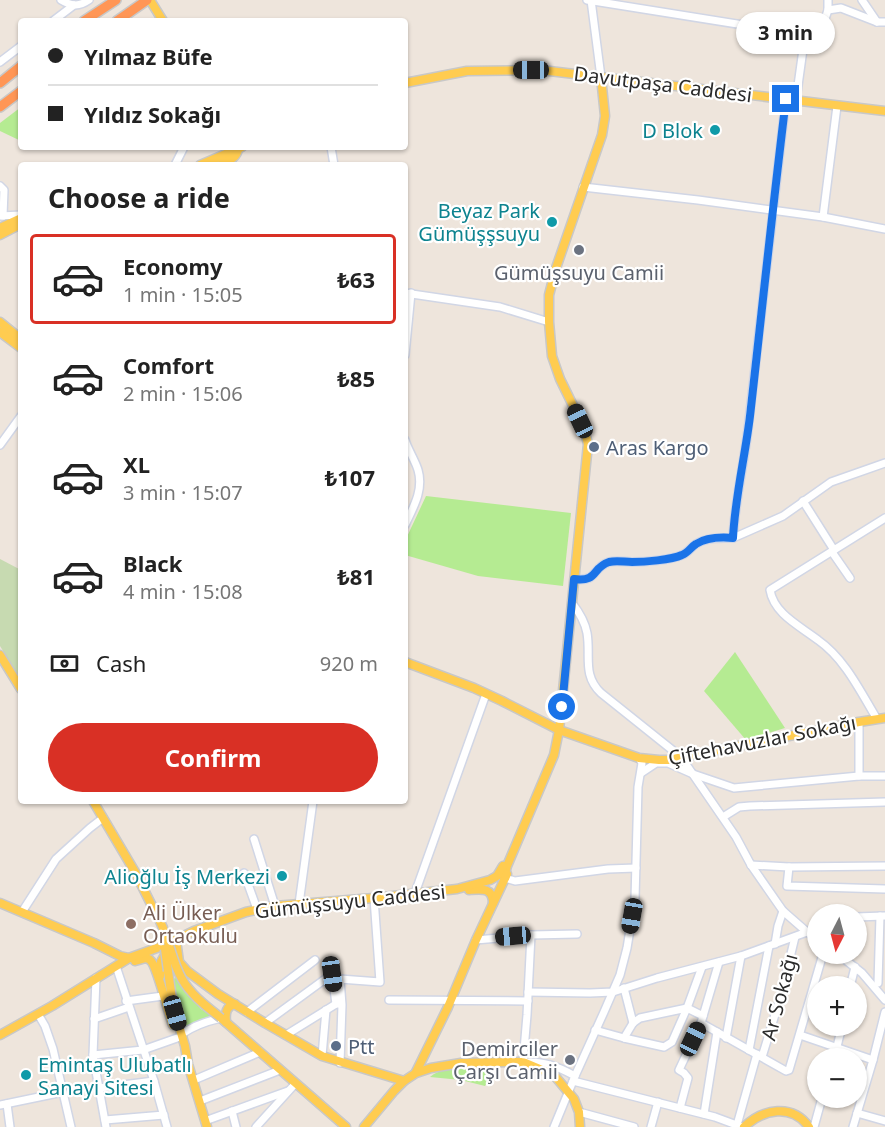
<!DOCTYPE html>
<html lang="en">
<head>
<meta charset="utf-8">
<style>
  :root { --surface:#fff; --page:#f2f2f2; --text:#222; --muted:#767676; --line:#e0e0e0; --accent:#d93025 }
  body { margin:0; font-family:"Noto Sans",sans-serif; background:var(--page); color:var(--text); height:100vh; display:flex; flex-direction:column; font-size:22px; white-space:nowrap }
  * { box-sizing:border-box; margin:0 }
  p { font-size:20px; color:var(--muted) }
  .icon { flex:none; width:33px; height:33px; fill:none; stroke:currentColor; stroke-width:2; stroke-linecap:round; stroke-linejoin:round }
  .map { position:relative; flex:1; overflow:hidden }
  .sheet { position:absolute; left:18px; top:162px; width:390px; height:642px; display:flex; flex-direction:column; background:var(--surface); border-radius:6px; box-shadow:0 2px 4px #0004 }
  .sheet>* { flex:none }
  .banner { position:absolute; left:18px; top:18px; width:390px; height:132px; border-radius:6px; box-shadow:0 2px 4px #0004; display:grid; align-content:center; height:132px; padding:0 30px; background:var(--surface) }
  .needle { width:39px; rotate:186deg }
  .tools { position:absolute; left:807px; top:904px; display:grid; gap:12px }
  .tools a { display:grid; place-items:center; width:60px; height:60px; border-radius:50%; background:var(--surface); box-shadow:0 2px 4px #0004; font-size:30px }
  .end { position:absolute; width:27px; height:27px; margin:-14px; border:8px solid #1a73e8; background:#fff; box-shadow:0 0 0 3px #fff }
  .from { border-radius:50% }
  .bubble { position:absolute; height:42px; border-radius:21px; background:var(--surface); box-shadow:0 2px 4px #0004; font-size:20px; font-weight:700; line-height:42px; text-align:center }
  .car { position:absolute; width:18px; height:36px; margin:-18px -9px; border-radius:8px; box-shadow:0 0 4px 2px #0007; background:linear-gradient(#222 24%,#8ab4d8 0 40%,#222 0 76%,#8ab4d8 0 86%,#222 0) }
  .banner b { display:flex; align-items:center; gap:21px; height:57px; font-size:22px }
  .banner b+b { border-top:2px solid var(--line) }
  .banner i { width:15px; height:15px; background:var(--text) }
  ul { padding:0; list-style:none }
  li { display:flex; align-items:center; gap:18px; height:90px; margin:0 12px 9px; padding:0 18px; border:3px solid transparent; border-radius:6px }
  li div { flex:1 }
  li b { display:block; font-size:22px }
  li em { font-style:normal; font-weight:700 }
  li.on { border-color:var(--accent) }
  li>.icon { width:54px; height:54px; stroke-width:1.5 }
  h2 { padding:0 30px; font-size:27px; line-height:72px }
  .pay { display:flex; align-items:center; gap:15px; height:66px; padding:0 30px; font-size:22px }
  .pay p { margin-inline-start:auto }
  .action { display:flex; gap:12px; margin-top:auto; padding:12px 30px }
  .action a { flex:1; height:69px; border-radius:36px; background:var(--accent); color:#fff; font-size:24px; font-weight:700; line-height:69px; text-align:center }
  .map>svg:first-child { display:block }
  .green { fill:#b5eb92 }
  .cemetery { fill:#c7dab1 }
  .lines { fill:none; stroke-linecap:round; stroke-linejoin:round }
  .minor-casing { stroke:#d1d6e5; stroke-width:10 }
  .major-casing { stroke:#c8c8c8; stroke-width:11 }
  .highway-casing { stroke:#c8c8c8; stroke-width:12 }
  .minor { stroke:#fff; stroke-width:7 }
  .major { stroke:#ffcc50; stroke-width:8 }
  .highway { stroke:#ff9656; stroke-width:9 }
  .major-bridge-casing { stroke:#c8c8c8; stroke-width:11; stroke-linecap:butt }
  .major-bridge { stroke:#ffcc50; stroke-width:8 }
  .route { stroke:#1a73e8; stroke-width:8 }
  .culture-dot { fill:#0f9aa8; stroke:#fff; stroke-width:2 }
  .worship-dot { fill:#6b7280; stroke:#fff; stroke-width:2 }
  .service-dot { fill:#5c6f8a; stroke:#fff; stroke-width:2 }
  .education-dot { fill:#8d6e63; stroke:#fff; stroke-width:2 }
  .labels { text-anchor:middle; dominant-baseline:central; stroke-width:4.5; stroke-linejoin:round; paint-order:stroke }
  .street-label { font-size:20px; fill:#2b2b2b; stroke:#fff }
  .culture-label { font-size:20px; fill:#0d838f; stroke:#fff; text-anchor:end }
  .worship-label { font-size:20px; fill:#5b616d; stroke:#fff }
  .service-label { font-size:20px; fill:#4e5e75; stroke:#fff; text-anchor:start }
  .education-label { font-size:20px; fill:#785e54; stroke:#fff; text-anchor:start }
</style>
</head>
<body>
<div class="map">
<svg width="885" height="1127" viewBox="0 0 885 1127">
  <rect width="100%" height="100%" fill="#eee5dc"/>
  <g class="green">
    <path d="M21,107V141L0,131V123Z"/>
    <path d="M426,496L571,513L563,586L478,576L405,555V541Z"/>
    <path d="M735,652L785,728L746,740L704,691Z"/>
    <path d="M176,978L201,1009L212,1016L182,1028L175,999L173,979Z"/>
    <path d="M465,1067H496L485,1086L461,1080L430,1077C439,1069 453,1069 465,1067Z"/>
  </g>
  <path class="cemetery" d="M0,559L21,570V680L0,646Z"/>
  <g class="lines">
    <g class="minor-casing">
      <g id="minor">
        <path d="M61,0C71,6 79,7 89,0"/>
        <path d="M587,0L812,36L820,34L828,10V0"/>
        <path d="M591,0L601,77"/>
        <path d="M862,0L877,22"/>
        <path d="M828,10L841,8L877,22H885"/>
        <path d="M53,21L74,5"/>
        <path d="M0,62L21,46"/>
        <path d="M796,100L805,35"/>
        <path d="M331,147L334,165"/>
        <path d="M175,165L184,147"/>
        <path d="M0,186L4,190L3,216"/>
        <path d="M583,187L698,200L823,217L885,229"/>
        <path d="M0,216L21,215"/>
        <path d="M823,217L837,106"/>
        <path d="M405,293L500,307L549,322"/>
        <path d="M405,355L411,293"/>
        <path d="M405,440C408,450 415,460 418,470C424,490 413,508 405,525"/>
        <path d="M0,445L21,416"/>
        <path d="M803,501L834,550"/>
        <path d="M733,538C735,498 745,460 749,421C761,313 773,206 786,99"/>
        <path d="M832,552L850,578"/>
        <path d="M574,579C599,582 591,568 609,562C617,560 624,562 632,562C644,562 671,560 682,555C688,553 691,547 696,544C707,537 721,538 733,538L783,516L831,482L885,463"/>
        <path d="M572,603C579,612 585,622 587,633C591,656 582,675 601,693L681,757L736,837L751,865L783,911L807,932L818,939"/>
        <path d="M877,719C860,691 845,659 818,640C800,626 774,614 770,590L885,518"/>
        <path d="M859,722V776"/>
        <path d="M641,773L656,763H668L693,774L734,788L859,776H885"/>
        <path d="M723,817L739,807L750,806L885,802"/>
        <path d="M254,839L275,906"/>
        <path d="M751,865L789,867"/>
        <path d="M885,866L789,867L787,886L885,889"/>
        <path d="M244,873L257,909"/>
        <path d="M505,878L515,881L608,869L636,868"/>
        <path d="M415,893L486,694"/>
        <path d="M299,904L313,801"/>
        <path d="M22,912L56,859L90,828L103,818"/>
        <path d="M856,917L884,916"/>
        <path d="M531,935L527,1015L523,1062C543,1061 557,1066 575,1076"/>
        <path d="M476,940L531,935L577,934"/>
        <path d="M775,944L778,926L783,911"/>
        <path d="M838,954L862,973L885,1000"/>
        <path d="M116,966L154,1081L167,1127"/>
        <path d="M96,978L93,1055L106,1127"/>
        <path d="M878,983L880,916"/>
        <path d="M850,987L855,967"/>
        <path d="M624,988L633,1023"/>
        <path d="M528,992L590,993L613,992L657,978L741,956L818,928"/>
        <path d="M389,1000L528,1001"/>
        <path d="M126,1001L163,996"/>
        <path d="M247,1012L315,960"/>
        <path d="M38,1014L45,1026L53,1049L71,1127"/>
        <path d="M94,1019L129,1007"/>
        <path d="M265,1023L332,974L336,1004"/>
        <path d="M701,1023L786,1071L789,1070L823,954"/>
        <path d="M595,1030L624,1038L664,1047L672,1042L687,1008L702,967"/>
        <path d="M182,1034C193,1026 208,1021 221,1018"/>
        <path d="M286,1035L336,1004H339"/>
        <path d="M800,1035L873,1060"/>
        <path d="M624,1038L633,1023L640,1018L687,1008L703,1016"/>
        <path d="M726,1038L741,956"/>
        <path d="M749,1050L769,946"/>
        <path d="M93,1055L143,1050L177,1038"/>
        <path d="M322,1056L326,1010"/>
        <path d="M762,1057L781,995L795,937"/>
        <path d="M834,1059L842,1026"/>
        <path d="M340,1063L342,1005L340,979L380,982L374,898"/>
        <path d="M194,1080L260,1052"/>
        <path d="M573,1081L715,1117L742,1127"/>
        <path d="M99,1088L154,1081"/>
        <path d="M200,1101L280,1070"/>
        <path d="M7,1104L10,1127"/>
        <path d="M0,1105L63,1092"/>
        <path d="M680,1108L688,1078L684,1073L679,1070L701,1023L719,962"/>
        <path d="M232,1111L236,1127"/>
        <path d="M579,1112L634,1127"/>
        <path d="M857,1113L885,1121"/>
        <path d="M704,1114L717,1032"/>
        <path d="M105,1120L164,1115"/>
        <path d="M205,1121L288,1091"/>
        <path d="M737,1125L757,1054"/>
        <path d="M256,1127L295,1084"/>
        <path d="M554,1127L575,1076L604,1012L620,975L627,948L635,899L638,787L642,763L639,758"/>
        <path d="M651,1127L658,1102"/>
        <path d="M814,1127L822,1098"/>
        <path d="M853,1127L873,1060L885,1012"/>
      </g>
    </g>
    <g class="major-casing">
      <g id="major">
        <path d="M150,0L163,21"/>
        <path d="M405,83L467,71L541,70L885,111"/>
        <path d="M200,165L242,147"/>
        <path d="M220,165C228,161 237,158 238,149"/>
        <path d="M0,228L21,218"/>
        <path d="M0,235L21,224"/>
        <path d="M0,322L21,339"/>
        <path d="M0,332L21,348"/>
        <path d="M0,655L21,689"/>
        <path d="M405,662L474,688L502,701L559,730L639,758L659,760H668L859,722L885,718"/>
        <path d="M93,801L135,872L156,914"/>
        <path d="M505,878L504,877L507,866L554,755L559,730L588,444L584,428L560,379L552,356L549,322V295L556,268L602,135L605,116L601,77"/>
        <path d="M469,890C481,889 493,887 493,903"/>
        <path d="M0,903L94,943L120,956L129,958"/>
        <path d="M176,940L179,962L187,971L218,994L265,1023L322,1056L404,1081"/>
        <path d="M135,961L146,958C148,959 149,959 150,960C157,965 168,1013 173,1025"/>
        <path d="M168,971L173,1006L185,1046L188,1064L207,1127"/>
        <path d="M160,976L161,962L168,949"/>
        <path d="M221,1018L346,1127"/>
        <path d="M226,1022C225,1013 226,1006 235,1004"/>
        <path d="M0,1035L52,1006L129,958L165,945L194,931L246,912L275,906L374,898L457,889L490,880L497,876L503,866"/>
        <path d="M416,1072L448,1007L476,940L507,874"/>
        <path d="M364,1127L394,1091L404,1081L416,1073L431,1068L461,1063L510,1062H523L554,1075L574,1099L579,1112L580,1127"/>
        <path d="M744,1127C763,1109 792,1103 809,1127"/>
      </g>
    </g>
    <g class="highway-casing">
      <g id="highway">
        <path d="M84,21L116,0"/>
        <path d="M117,21L147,0"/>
        <path d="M0,83L21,66"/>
        <path d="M0,107L21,91"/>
      </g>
    </g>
    <use href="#minor" class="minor"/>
    <use href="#major" class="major"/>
    <use href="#highway" class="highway"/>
    <g class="major-bridge-casing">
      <g id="major-bridge">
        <path d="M156,914C169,934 170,958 182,979C191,995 206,1006 221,1018"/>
        <path d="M165,949L168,971"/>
      </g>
    </g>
    <use href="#major-bridge" class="major-bridge"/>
  </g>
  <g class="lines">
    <path class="route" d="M562,707L574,579C599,582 591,568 609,562C617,560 624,562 632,562C644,562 671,560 682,555C688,553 691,547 696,544C707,537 721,537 733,538C735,497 745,457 750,416C762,310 773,204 786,99"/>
  </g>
  <g class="culture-dot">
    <circle cx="715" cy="130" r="6"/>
    <circle cx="552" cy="222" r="6"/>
    <circle cx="282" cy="876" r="6"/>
    <circle cx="26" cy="1075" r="6"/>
  </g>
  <g class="worship-dot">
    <circle cx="579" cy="250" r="6"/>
    <circle cx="570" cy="1060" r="6"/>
  </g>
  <g class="service-dot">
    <circle cx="594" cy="447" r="6"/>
    <circle cx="336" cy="1046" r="6"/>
  </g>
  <circle class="education-dot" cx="131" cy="924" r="6"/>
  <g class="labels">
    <g class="street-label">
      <text transform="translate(663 84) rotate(7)">Davutpaşa Caddesi</text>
      <text transform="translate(762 740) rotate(-11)">Çiftehavuzlar Sokağı</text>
      <text transform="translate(350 901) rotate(-6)">Gümüşsuyu Caddesi</text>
      <text transform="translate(779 997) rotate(-75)">Ar Sokağı</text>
    </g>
    <g class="culture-label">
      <text x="703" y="130">D Blok</text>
      <text x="540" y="210">Beyaz Park<tspan x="540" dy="23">Gümüşşsuyu</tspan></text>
      <text x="270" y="876">Alioğlu İş Merkezi</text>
      <text x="38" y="1064" text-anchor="start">Emintaş Ulubatlı<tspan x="38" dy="23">Sanayi Sitesi</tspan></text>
    </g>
    <g class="worship-label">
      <text x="579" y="272">Gümüşsuyu Camii</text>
      <text x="558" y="1048" text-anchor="end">Demirciler<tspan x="558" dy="23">Çarşı Camii</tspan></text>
    </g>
    <g class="service-label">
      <text x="606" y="447">Aras Kargo</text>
      <text x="348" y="1046">Ptt</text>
    </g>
    <g class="education-label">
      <text x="143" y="912">Ali Ülker<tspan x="143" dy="23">Ortaokulu</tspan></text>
    </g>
  </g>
</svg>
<div class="tools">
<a><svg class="needle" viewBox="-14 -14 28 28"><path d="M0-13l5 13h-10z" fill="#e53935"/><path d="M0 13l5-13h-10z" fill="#767676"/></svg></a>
<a>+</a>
<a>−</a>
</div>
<i class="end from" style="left:562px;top:707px"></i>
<i class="end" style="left:786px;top:99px"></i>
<div class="bubble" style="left:736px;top:12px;width:99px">3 min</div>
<i class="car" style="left:531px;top:70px;rotate:270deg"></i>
<i class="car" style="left:580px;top:421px;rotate:335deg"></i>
<i class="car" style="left:632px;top:916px;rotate:190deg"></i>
<i class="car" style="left:513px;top:936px;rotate:265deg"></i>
<i class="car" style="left:332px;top:974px;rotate:172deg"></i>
<i class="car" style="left:175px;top:1013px;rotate:164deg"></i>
<i class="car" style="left:693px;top:1039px;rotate:25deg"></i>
<div class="banner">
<b><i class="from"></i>Yılmaz Büfe</b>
<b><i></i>Yıldız Sokağı</b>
</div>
<section class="sheet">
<h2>Choose a ride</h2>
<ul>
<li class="on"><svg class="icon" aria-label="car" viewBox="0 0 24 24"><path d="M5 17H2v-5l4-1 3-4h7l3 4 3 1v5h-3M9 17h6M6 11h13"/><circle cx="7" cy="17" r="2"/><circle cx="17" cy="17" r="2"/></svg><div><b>Economy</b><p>1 min · 15:05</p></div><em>₺63</em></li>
<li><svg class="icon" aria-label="car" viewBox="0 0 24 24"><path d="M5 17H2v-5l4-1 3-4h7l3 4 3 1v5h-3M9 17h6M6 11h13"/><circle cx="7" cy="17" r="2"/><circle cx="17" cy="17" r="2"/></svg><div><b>Comfort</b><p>2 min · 15:06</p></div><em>₺85</em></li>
<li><svg class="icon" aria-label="car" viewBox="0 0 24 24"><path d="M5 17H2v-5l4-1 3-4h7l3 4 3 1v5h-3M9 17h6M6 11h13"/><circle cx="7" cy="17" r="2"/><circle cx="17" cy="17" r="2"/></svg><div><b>XL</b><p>3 min · 15:07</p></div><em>₺107</em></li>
<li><svg class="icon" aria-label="car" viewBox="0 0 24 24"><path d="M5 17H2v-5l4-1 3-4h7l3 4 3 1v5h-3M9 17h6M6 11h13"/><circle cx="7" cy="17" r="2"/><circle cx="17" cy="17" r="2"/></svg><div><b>Black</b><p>4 min · 15:08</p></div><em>₺81</em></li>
</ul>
<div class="pay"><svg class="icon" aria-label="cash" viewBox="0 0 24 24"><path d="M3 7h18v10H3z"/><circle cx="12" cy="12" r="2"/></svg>Cash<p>920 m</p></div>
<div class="action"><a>Confirm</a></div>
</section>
</div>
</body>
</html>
